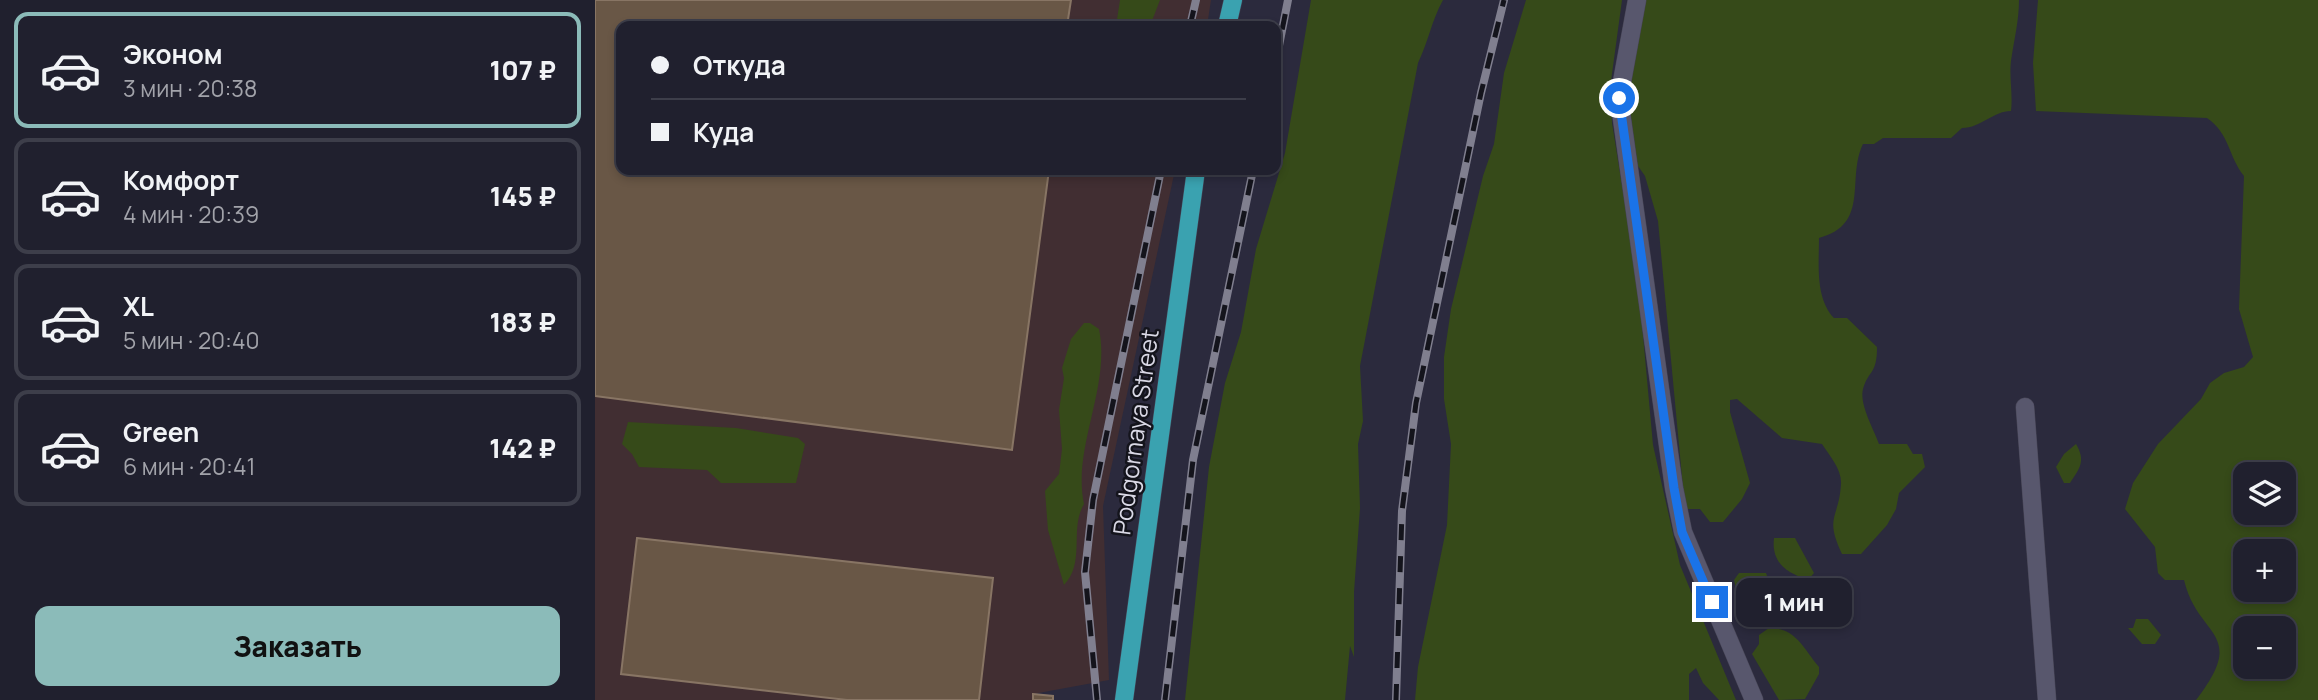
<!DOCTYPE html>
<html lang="ru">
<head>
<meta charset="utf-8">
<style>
  :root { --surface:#20202e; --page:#282836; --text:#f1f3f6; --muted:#a2a3aa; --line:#3d3e4a; --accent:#8bbbb9 }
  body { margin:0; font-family:Manrope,sans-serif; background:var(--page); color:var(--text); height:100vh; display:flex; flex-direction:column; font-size:26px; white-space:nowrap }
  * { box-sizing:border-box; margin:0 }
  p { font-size:23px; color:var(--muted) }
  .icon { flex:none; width:38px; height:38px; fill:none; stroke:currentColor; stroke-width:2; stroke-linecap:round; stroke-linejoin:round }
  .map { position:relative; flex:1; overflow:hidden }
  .side { display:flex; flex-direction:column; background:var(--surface); width:595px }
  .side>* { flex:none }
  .hud { position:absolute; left:21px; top:21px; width:665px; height:154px; border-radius:14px; box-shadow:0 4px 10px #0003,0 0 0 2px var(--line); display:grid; align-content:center; height:154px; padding:0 35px; background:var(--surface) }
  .controls { position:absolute; left:1638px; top:462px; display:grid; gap:14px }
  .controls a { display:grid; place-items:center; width:63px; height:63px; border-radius:14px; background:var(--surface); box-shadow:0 4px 10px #0003,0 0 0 2px var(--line); font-size:35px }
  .end { position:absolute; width:32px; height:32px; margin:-16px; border:9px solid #1a73e8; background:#fff; box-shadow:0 0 0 4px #fff }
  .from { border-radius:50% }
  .bubble { position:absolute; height:49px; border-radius:14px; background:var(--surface); box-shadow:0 4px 10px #0003,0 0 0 2px var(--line); font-size:23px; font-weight:800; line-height:49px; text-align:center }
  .hud b { display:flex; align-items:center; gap:24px; height:66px; font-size:26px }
  .hud b+b { border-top:2px solid var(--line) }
  .hud i { width:18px; height:18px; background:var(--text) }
  ul { padding:12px 0 0; list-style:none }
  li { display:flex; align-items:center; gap:21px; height:116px; margin:0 14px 10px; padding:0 21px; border:4px solid var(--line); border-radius:14px }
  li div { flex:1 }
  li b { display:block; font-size:26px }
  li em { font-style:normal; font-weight:800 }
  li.on { border-color:var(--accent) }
  li>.icon { width:63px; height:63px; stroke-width:1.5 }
  .action { display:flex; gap:14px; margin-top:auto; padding:14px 35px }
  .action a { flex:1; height:80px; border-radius:14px; background:var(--accent); color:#111; font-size:28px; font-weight:800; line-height:80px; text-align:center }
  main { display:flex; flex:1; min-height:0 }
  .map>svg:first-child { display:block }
  .commercial { fill:#412e32 }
  .green { fill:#364a19; fill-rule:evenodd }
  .building { fill:#695746; stroke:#887564; stroke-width:2 }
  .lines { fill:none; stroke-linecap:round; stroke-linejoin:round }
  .minor-casing { stroke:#474556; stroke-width:19 }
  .major-casing { stroke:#474556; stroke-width:19 }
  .minor { stroke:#58576d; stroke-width:18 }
  .major { stroke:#3aa2b0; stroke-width:18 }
  .rail-casing { stroke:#807f8f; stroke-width:8 }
  .rail { stroke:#14141c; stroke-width:5; stroke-dasharray:16; stroke-linecap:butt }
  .route { stroke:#1a73e8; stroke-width:9 }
  .labels { text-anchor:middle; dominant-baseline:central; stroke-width:5; stroke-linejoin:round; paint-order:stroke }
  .street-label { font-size:24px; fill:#d9d8e5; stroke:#14141c }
</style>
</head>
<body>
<main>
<section class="side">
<ul>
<li class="on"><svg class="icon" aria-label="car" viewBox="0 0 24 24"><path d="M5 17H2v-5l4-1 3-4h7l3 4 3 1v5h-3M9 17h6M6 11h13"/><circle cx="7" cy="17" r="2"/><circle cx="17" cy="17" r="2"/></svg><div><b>Эконом</b><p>3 мин · 20:38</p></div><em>107 ₽</em></li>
<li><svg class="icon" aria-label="car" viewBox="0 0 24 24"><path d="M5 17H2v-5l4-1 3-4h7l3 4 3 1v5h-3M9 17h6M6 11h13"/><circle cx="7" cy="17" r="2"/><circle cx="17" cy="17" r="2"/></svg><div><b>Комфорт</b><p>4 мин · 20:39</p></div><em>145 ₽</em></li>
<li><svg class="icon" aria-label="car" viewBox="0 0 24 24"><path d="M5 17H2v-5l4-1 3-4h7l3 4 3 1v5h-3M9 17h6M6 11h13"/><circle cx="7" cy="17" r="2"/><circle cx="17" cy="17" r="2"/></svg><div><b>XL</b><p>5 мин · 20:40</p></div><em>183 ₽</em></li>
<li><svg class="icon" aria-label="car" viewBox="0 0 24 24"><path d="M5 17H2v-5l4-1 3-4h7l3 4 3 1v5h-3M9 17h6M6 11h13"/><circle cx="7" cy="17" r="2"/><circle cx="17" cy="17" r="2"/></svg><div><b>Green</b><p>6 мин · 20:41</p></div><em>142 ₽</em></li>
</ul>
<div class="action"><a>Заказать</a></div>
</section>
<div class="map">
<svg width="1723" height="700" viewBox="0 0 1723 700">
  <rect width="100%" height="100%" fill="#2b2a3d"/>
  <path class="commercial" d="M0,0H616L612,26H26V170H580L508,506L514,680L438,694V700H0Z"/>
  <g class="green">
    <path d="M525,0H565L555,26H521Z"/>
    <path d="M716,0H848C836,22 834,40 823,63L765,366L768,421L763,444L765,508L759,592V657L755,646L750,700H590L614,467L630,383L646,332L661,249L690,153Z"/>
    <path d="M931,0H1027L1016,81L1017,123L1044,292L1058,445L1085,565L1141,700H1124L1108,683L1101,668L1094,674V700H820L823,667L852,525L856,444L849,399V357L856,309L888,176L899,144L909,73Z"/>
    <path d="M1047,0H1424C1424,21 1419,40 1416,61C1414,77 1418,94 1416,111C1398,111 1386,128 1367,128L1356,138H1288L1279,144H1268C1251,179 1276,224 1224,238C1224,264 1220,298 1239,318H1252L1282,347C1282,375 1274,369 1268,389C1264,404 1279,430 1284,444H1312L1318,454H1327L1330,467L1304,493L1301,509L1292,525L1266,554H1247C1229,516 1244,519 1246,484C1247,470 1235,456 1227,444L1187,438L1142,399L1135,400V412L1155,483L1147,499L1128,522H1115L1105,509H1090L1063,221L1050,176L1043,166L1036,118V57Z"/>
    <path d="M1443,0H1723V700H1601C1654,631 1603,639 1589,580H1570L1563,573L1560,547L1530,509L1538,483L1563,444L1606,399L1615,383L1629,373L1649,367L1658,357L1644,309L1649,176C1633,156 1635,134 1612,118L1441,111L1438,63ZM1650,474H1689V513H1650ZM1650,551H1689V590H1650ZM1650,628H1689V667H1650Z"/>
    <path d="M489,323H495L504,329C516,387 477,448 489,504C474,529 491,562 469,585L453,530L450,491L464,474L467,449L464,410L469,378L467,368L476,339Z"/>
    <path d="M33,422L141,428L203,438L210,444L201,483H126L112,470L44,467L37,454L27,444Z"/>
    <path d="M1481,444C1491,461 1485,468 1475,483H1469L1461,467L1469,454Z"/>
    <path d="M1179,538H1200L1219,573L1213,580C1192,573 1176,563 1179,538Z"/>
    <path d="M1144,573H1171L1178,593H1173L1164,602L1142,593L1139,580Z"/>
    <path d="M1541,619H1553L1566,635L1560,644H1547L1533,628H1538Z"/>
    <path d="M1174,628C1201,628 1208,648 1224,667V674L1210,699L1184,700L1157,654L1164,644V635Z"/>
  </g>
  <g class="building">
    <path d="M0,0H476L472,26H26V170H454L417,450L0,396Z"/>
    <path d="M42,538L398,578L384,700H252L26,674Z"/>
    <path d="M438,694L458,696V700H438Z"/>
  </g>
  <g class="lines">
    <g class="minor-casing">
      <g id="minor">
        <path d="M1042,0L1024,98L1079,488L1088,532L1159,700"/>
        <path d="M1430,407L1452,700"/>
      </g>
    </g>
    <g class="major-casing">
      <g id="major">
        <path d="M632,26L638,0"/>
        <path d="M529,700L601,170"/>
      </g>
    </g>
    <use href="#minor" class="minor"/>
    <use href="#major" class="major"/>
    <g class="rail-casing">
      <g id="rail">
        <path d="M595,26L601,0"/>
        <path d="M681,61L693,0"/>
        <path d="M502,700L490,572L498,500L566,170"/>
        <path d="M570,700L598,460L658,170"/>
        <path d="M801,700L807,511L821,403L886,93L909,0"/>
      </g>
    </g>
    <use href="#rail" class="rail"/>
  </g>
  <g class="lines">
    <path class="route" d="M1024,98L1079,488L1087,532L1117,602"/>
  </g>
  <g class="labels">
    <g class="street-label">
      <text transform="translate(540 432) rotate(-82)">Podgornaya Street</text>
    </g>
  </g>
</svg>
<div class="controls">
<a><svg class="icon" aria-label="layers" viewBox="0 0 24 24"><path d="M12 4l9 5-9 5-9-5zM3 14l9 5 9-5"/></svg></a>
<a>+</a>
<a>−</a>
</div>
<i class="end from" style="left:1024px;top:98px"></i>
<i class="end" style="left:1117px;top:602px"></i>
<div class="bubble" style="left:1141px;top:578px;width:116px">1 мин</div>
<div class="hud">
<b><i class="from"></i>Откуда</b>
<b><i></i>Куда</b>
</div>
</div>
</main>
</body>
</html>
